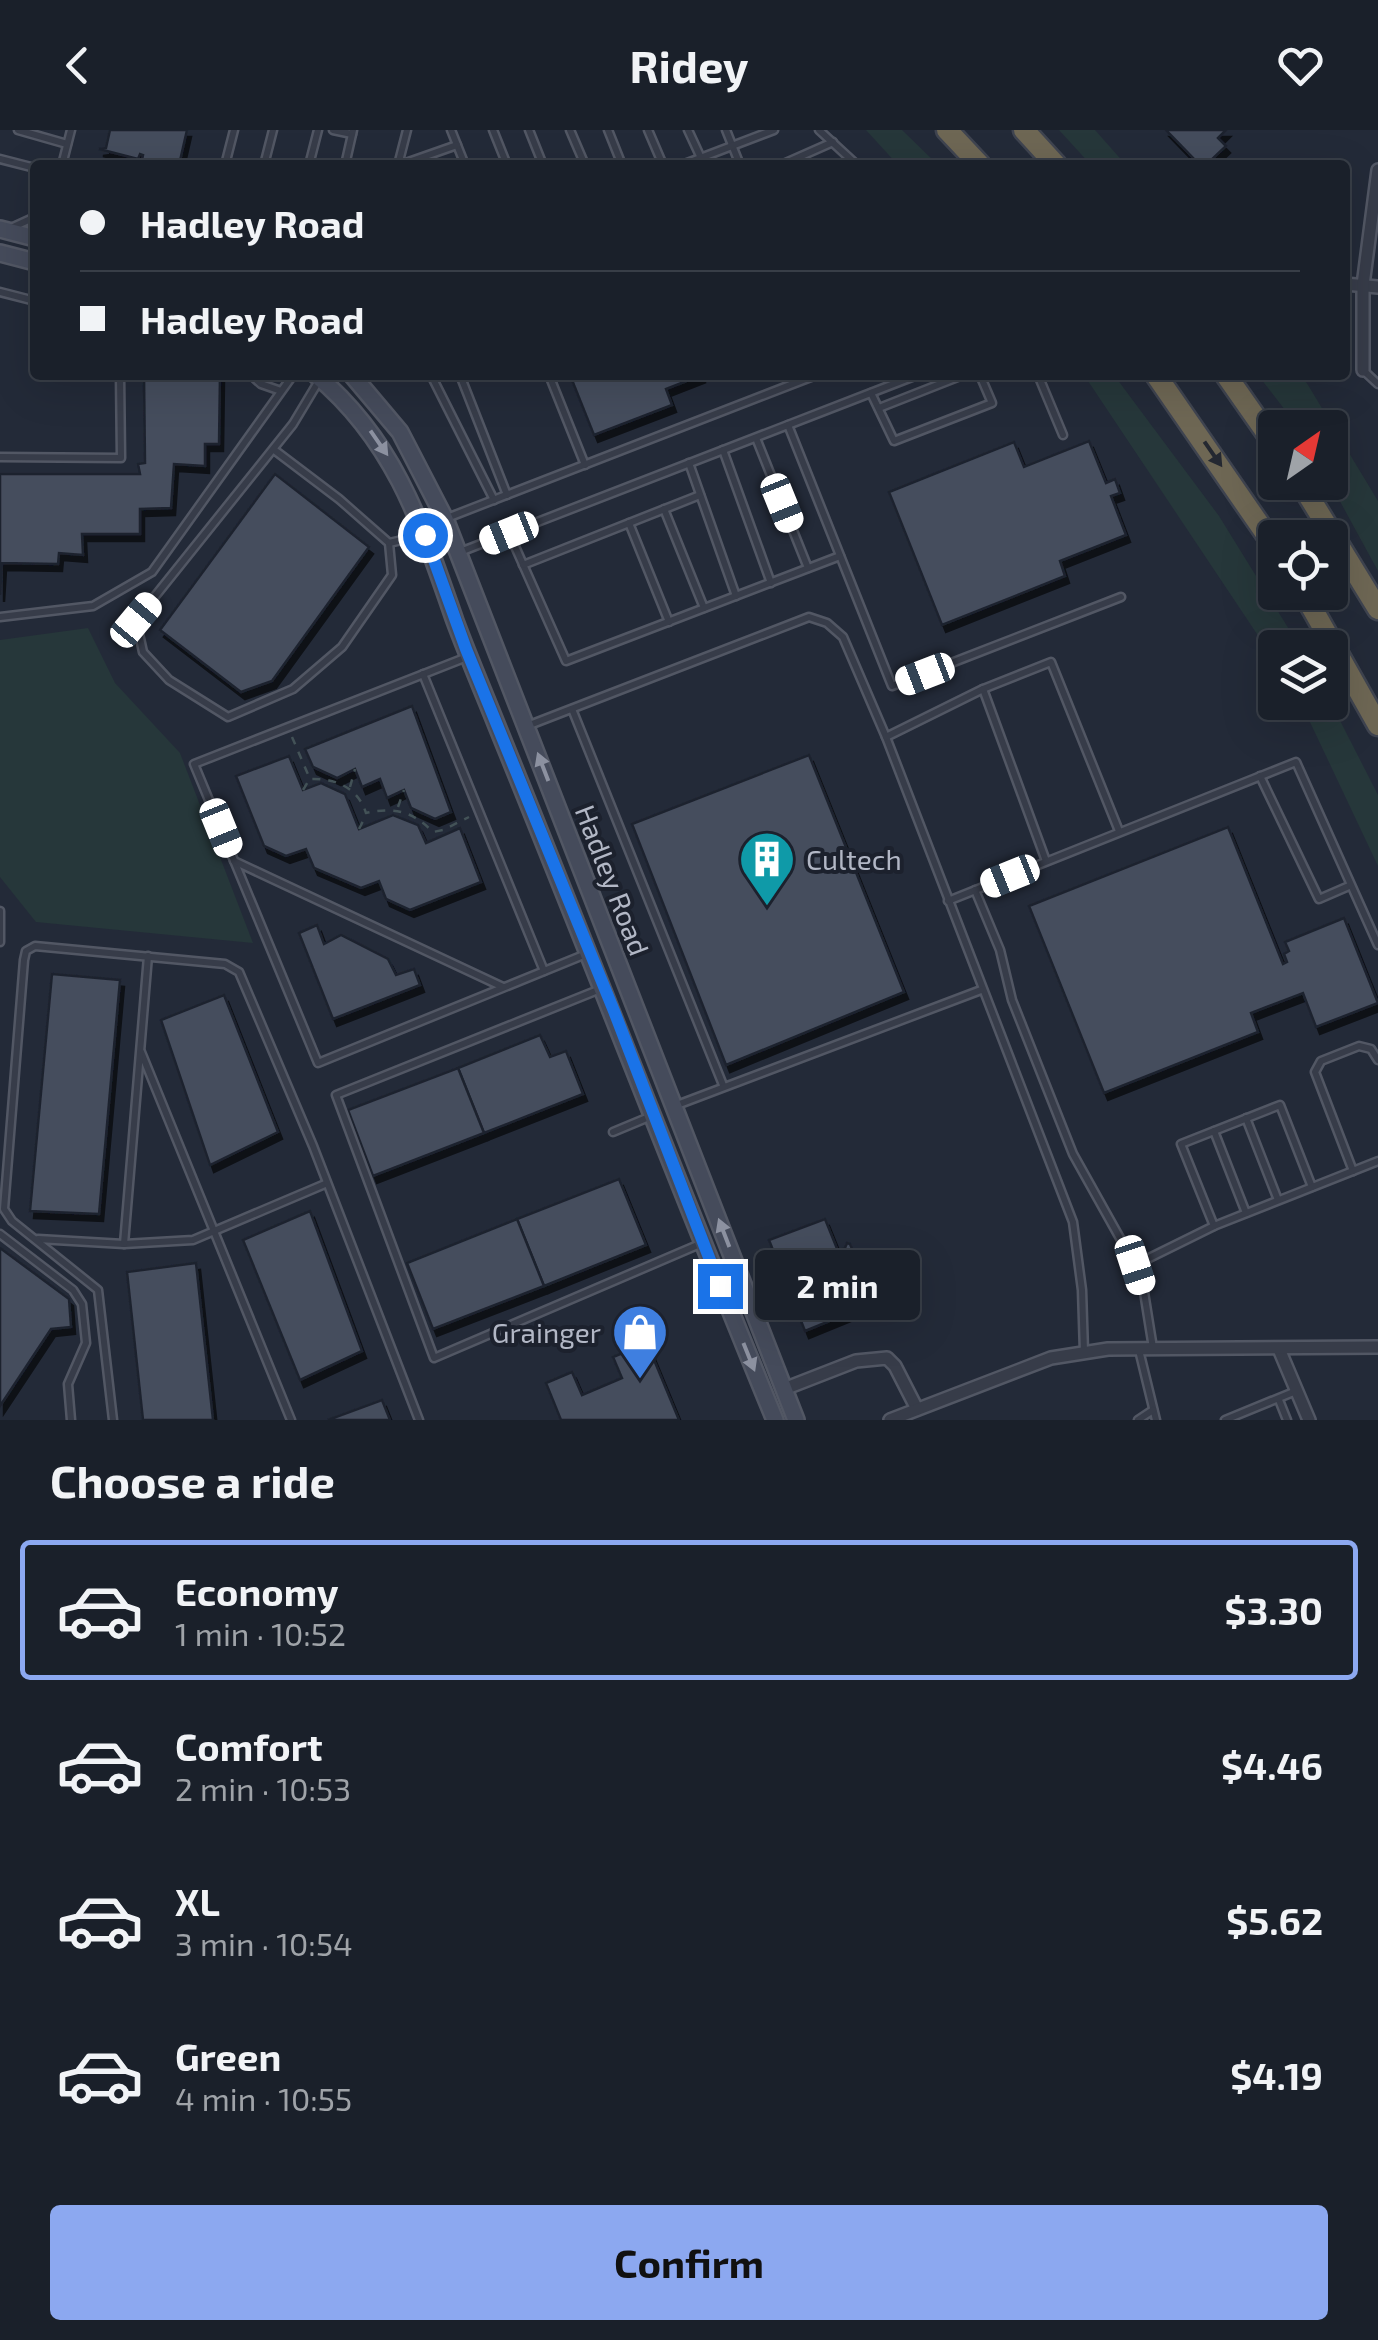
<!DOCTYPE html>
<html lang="en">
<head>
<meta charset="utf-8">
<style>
  :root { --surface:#1a202a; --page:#272d36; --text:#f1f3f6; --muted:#9fa3a8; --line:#383e47; --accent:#8ca8f0 }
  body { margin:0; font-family:"Exo 2",sans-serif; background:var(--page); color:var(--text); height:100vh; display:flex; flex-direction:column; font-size:38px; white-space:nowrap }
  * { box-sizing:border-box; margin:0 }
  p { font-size:32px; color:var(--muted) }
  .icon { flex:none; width:55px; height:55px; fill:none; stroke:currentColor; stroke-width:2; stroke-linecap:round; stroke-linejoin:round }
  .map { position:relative; height:1290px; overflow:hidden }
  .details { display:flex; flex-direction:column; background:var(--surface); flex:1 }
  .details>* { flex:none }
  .guide { position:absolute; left:30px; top:30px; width:1320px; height:220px; border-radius:10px; box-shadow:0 10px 40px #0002,0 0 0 2px var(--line); display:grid; align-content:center; height:220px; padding:0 50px; background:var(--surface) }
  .needle { width:65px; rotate:34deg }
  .tools { position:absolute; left:1258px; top:280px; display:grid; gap:20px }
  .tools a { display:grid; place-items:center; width:90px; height:90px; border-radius:10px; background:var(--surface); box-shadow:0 10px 40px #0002,0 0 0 2px var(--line); font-size:50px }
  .end { position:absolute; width:45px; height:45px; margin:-22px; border:12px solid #1a73e8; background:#fff; box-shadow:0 0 0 5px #fff }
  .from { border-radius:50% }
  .bubble { position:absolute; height:70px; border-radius:10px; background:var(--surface); box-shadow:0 10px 40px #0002,0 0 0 2px var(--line); font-size:32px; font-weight:700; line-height:70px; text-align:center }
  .car { position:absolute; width:30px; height:60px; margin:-30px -15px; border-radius:12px; box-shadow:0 0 8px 2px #0007; background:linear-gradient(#fff 24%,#345 0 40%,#fff 0 76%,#345 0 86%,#fff 0) }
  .guide b { display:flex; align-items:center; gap:35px; height:95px; font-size:38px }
  .guide b+b { border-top:2px solid var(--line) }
  .guide i { width:25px; height:25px; background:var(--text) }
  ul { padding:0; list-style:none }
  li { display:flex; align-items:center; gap:30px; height:140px; margin:0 20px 15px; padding:0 30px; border:5px solid transparent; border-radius:10px }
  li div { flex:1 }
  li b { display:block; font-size:38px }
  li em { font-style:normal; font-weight:700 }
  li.active { border-color:var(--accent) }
  li>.icon { width:90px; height:90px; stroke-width:1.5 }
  h2 { padding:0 50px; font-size:45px; line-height:120px }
  .action { display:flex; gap:20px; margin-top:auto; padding:20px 50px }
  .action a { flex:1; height:115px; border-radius:10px; background:var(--accent); color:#111; font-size:40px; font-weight:700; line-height:115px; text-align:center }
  header { display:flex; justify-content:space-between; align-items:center; height:130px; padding:0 50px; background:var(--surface); font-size:45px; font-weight:700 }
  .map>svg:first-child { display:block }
  .green { fill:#26373a }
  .building { fill:#454d5d; stroke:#1e232f; stroke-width:2.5; filter:url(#shadow) }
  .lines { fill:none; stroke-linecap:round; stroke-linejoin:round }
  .lane-casing { stroke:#525764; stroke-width:11 }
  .street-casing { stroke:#525764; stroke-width:16 }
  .secondary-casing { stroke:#525764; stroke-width:20 }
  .highway-casing { stroke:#3f4450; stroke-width:25 }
  .path { stroke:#435257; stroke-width:2.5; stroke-dasharray:8 8; stroke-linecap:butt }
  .lane { stroke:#373c49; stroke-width:6 }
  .street { stroke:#373c49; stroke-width:11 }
  .secondary { stroke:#454b5b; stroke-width:15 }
  .highway { stroke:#6e6754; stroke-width:20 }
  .oneway { fill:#8c91a0 }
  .oneway2 { fill:#242831 }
  .route { stroke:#1a73e8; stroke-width:12 }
  .labels { text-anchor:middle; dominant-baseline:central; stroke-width:8; stroke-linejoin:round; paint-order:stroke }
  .poi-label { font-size:28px; fill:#b2b7c5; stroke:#1c212d; text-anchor:start }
  .street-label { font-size:28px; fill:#b2b7c5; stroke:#1c212d }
</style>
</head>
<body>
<header><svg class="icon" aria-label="back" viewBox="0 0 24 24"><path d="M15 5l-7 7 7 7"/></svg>Ridey<svg class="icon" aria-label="heart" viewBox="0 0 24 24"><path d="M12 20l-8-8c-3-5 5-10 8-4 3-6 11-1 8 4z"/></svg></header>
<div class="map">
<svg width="1378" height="1290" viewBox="0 0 1378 1290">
  <defs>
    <filter id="shadow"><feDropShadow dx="4" dy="7" stdDeviation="0" flood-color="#0009"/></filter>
  </defs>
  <rect width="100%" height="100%" fill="#232a38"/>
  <g class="green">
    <path d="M866,0H902L938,35H898Z"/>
    <path d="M1059,0H1095L1126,35H1091Z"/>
    <path d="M1084,245H1114L1219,386L1300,517L1275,518V531Z"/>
    <path d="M1258,245H1301L1308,255L1378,371V441L1330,353V298L1298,297Z"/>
    <path d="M88,498L115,553L180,623L253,813L36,792L0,747V510Z"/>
    <path d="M1330,571L1378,665V736L1301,573Z"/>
  </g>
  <g class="building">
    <path d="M110,0H187L179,35H164L142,30L143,25L140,24L138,29L99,19L106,18Z"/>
    <path d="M1166,0H1226L1218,8L1226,16L1206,35H1200Z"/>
    <path d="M144,245H220L219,314H205V336L174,334L171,378L140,379V404H82L83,425L59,423L58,434L2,433L0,465V344H140L138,334L145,333Z"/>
    <path d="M570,245H702L666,259L672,275L594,305Z"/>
    <path d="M1089,311L1106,353L1115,349L1120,363L1111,366L1126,405L1060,431L1065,446L942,495L889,362L1014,312L1024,337Z"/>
    <path d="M275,344L369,417L272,551L241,562L160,500Z"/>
    <path d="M412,576L451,682L435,689L411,678L404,660L387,668L380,649L362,657L355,639L337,648L313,637L305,619Z"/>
    <path d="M809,625L904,862L726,935L632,694Z"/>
    <path d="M289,626L303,660L321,653L345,664L359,699L393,685L418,695L426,713L460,698L481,752L410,780L386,769L379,751L361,758L314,738L306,719L286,726L264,716L236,646Z"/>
    <path d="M1228,697L1283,834L1287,832L1284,824L1289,821L1285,812L1344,788L1378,873L1316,897L1303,863L1251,883L1258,902L1104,963L1029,776Z"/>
    <path d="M317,795L324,814L341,805L388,829L396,845L414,839L420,855L333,889L299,803Z"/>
    <path d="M52,844L120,850L99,1084L30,1081Z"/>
    <path d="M224,865L278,1002L210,1035L161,890Z"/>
    <path d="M540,905L550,927L566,921L583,964L484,1003L458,938Z"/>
    <path d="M458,938L484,1003L373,1046L348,980Z"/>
    <path d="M619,1049L646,1115L544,1156L517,1089Z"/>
    <path d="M310,1081L362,1221L300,1250L243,1110Z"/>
    <path d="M517,1089L544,1156L433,1199L407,1133Z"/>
    <path d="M825,1089L838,1121L845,1118L847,1113L850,1114L858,1134L843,1140L859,1179L805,1201L769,1110Z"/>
    <path d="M0,1118L69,1169L71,1197L51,1199L0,1276Z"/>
    <path d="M196,1133L213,1290H143L127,1142Z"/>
    <path d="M647,1213L679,1290H561L546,1253L572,1242L582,1265L622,1248L613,1227Z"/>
    <path d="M382,1270L390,1290H328Z"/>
  </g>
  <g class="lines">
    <g class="lane-casing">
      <g id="lane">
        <path d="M18,0L67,14"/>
        <path d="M333,0L352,4"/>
        <path d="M451,0L465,35"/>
        <path d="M493,0L507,35"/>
        <path d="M529,0L543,35"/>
        <path d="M570,0L585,35"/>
        <path d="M608,0L622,35"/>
        <path d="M648,0L663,35"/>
        <path d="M688,0L701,28"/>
        <path d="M726,0L740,35"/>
        <path d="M819,0L857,35"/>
        <path d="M0,29L35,38"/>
        <path d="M62,35L71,0"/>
        <path d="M225,35L234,0"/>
        <path d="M264,35L273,0"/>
        <path d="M309,35L318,0"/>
        <path d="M345,35L353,0"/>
        <path d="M398,35L407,0"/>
        <path d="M400,35L457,15"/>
        <path d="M682,35L774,0"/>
        <path d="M781,35L833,12"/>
        <path d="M11,98L35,87"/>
        <path d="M0,162L35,171"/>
        <path d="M1364,241L1378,254"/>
        <path d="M251,245L261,254L281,261"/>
        <path d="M431,245L494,370"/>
        <path d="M460,245L507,365"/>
        <path d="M549,245L585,335"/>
        <path d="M1038,245L1063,305"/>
        <path d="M871,263L894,311L992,273L980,245"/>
        <path d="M879,278L963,245"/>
        <path d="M788,295L892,556L1121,467"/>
        <path d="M756,308L808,438"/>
        <path d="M273,319L339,369L389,413L392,445L342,517L293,559L228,587L169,550L143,522L136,490L293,294L320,249"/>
        <path d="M723,320L771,453"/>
        <path d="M0,327L121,328L120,245"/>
        <path d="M689,333L736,466"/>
        <path d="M664,379L704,478"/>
        <path d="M447,388L816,245"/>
        <path d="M629,393L669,492"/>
        <path d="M509,403L566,531L840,426"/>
        <path d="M389,413L424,405"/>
        <path d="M460,422L917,245"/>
        <path d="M523,435L700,365"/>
        <path d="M0,487L93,476L152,442L293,245"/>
        <path d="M467,527L194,634L318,933L586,824"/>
        <path d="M423,544L544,841"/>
        <path d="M983,559L1046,731"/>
        <path d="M572,579L723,955"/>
        <path d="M527,596L809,487L827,493L843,507L886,607L1073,1092L1082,1160L1084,1222"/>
        <path d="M886,607L983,559L1051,532L1119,701"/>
        <path d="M1260,646L1319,769L1349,756"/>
        <path d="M234,731L503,857"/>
        <path d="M975,760L1000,820L1012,870L1073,1024L1135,1135"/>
        <path d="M948,771L1296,632L1378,815"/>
        <path d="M0,781V812"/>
        <path d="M603,858L336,965L434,1228L700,1114"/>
        <path d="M141,922L291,1290"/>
        <path d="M677,975L981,860"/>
        <path d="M1246,988L1278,1070"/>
        <path d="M1214,1001L1246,1083"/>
        <path d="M613,1002L649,987"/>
        <path d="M1353,1041L1315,942L1321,931L1359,916L1371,919L1378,930"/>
        <path d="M1214,1096L1181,1014L1280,975L1312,1057"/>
        <path d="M0,1104L73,1160L82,1174L86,1213L68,1254L71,1290"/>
        <path d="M38,1109L124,1114L193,1110L325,1054"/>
        <path d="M124,1114L148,826"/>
        <path d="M1153,1218L1144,1162L1135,1135L1214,1096L1378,1031"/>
        <path d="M1139,1220L1156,1290"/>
        <path d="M1279,1270L1287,1290"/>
        <path d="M113,1290L98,1160L12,1091L4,1079L24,830L26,821L35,816L225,834L239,842L313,1016L419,1290"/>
        <path d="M1138,1290L1153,1280"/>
        <path d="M1225,1290L1296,1261"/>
      </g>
    </g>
    <g class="street-casing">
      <g id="street">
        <path d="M1345,154L1378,157"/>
        <path d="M1363,240V155L1378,40"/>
        <path d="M1279,1219L1309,1290"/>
        <path d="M784,1259L856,1231L887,1228L895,1236L917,1279"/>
        <path d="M890,1290L1051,1228L1108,1219L1378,1217"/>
      </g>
    </g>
    <g class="secondary-casing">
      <g id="secondary">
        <path d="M0,99L35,108"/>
        <path d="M0,123L35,132"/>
        <path d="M316,245C396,312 422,396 455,491C468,526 483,561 497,596C591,827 680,1060 775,1290"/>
        <path d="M352,245L400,302L445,389L796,1290"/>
      </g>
    </g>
    <g class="highway-casing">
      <g id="highway">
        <path d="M947,0L980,35"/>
        <path d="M1024,0L1056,35"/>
        <path d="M1156,245L1275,417"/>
        <path d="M1226,245L1275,315"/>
        <path d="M1300,352L1378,479"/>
        <path d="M1303,462L1378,595"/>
      </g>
    </g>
    <g class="path">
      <path d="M292,607L310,649C336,648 358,658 366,683C395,677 412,681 433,702L443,700L469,687"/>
      <path d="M350,657L355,639"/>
      <path d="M303,660L309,650"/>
      <path d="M398,677L404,660"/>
      <path d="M359,699L366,685"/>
    </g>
    <use href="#lane" class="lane"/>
    <use href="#street" class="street"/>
    <use href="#secondary" class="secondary"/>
    <use href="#highway" class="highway"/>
  </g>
  <defs><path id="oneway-solid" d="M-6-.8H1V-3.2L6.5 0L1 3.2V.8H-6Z" transform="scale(2.5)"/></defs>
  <g class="oneway">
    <use href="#oneway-solid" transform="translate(379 313) rotate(55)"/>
    <use href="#oneway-solid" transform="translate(543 637) rotate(-111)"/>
    <use href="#oneway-solid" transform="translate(724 1103) rotate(-111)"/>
    <use href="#oneway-solid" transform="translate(749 1227) rotate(68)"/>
  </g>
  <use class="oneway2" href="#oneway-solid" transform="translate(1213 324) rotate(55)"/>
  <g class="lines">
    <path class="route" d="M425,405L466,519L614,881L720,1156"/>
  </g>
  <defs>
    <g id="building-pin" transform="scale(2.875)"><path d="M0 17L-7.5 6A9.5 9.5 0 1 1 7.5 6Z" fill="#0f9aa8" stroke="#1c212d"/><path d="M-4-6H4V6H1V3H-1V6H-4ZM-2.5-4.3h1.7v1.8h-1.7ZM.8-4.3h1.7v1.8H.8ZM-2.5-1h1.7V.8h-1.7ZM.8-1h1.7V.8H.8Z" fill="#fff"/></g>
    <g id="shop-pin" transform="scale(2.875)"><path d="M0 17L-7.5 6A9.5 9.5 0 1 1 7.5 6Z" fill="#3f7fe0" stroke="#1c212d"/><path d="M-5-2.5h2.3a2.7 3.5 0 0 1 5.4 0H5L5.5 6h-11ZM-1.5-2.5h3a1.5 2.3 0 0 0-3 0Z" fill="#fff"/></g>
  </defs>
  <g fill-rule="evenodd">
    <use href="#building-pin" x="767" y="729"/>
    <use href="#shop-pin" x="640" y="1202"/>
  </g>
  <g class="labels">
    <g class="poi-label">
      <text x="806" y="729">Cultech</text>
      <text x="601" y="1202" text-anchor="end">Grainger</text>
    </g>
    <g class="street-label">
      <text transform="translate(613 750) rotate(69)">Hadley Road</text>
    </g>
  </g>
</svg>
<div class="tools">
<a><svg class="needle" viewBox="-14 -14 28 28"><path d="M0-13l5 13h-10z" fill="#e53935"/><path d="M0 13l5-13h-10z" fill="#9fa3a8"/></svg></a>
<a><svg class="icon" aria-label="locate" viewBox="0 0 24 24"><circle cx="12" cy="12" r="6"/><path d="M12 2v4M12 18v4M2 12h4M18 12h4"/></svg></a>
<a><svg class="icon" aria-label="layers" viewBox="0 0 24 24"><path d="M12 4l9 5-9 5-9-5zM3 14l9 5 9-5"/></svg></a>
</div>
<i class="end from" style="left:425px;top:405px"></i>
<i class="end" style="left:720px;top:1156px"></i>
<div class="bubble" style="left:755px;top:1120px;width:165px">2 min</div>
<i class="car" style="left:782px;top:373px;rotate:158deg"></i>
<i class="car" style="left:509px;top:403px;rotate:248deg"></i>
<i class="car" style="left:136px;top:490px;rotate:40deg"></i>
<i class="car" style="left:925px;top:544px;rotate:249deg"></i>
<i class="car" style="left:221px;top:698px;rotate:158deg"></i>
<i class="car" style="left:1010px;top:746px;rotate:248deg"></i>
<i class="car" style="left:1135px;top:1135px;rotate:162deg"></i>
<div class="guide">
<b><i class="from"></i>Hadley Road</b>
<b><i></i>Hadley Road</b>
</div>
</div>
<section class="details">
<h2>Choose a ride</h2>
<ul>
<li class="active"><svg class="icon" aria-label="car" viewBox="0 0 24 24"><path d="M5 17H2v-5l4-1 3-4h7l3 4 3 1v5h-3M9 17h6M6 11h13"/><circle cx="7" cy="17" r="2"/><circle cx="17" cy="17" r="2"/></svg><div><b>Economy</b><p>1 min · 10:52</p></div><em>$3.30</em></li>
<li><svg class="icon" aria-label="car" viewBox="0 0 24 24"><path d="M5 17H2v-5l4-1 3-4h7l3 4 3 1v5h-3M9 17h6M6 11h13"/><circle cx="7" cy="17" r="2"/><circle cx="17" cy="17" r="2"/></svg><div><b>Comfort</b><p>2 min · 10:53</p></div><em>$4.46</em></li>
<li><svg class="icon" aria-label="car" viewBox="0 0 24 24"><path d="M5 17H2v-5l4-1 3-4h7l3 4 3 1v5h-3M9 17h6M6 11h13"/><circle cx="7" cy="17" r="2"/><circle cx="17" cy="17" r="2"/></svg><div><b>XL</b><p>3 min · 10:54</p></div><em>$5.62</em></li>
<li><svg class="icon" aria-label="car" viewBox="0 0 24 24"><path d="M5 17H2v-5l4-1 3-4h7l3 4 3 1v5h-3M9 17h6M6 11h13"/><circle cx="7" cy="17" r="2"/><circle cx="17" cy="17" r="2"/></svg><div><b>Green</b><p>4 min · 10:55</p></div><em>$4.19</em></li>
</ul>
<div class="action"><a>Confirm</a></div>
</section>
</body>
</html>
